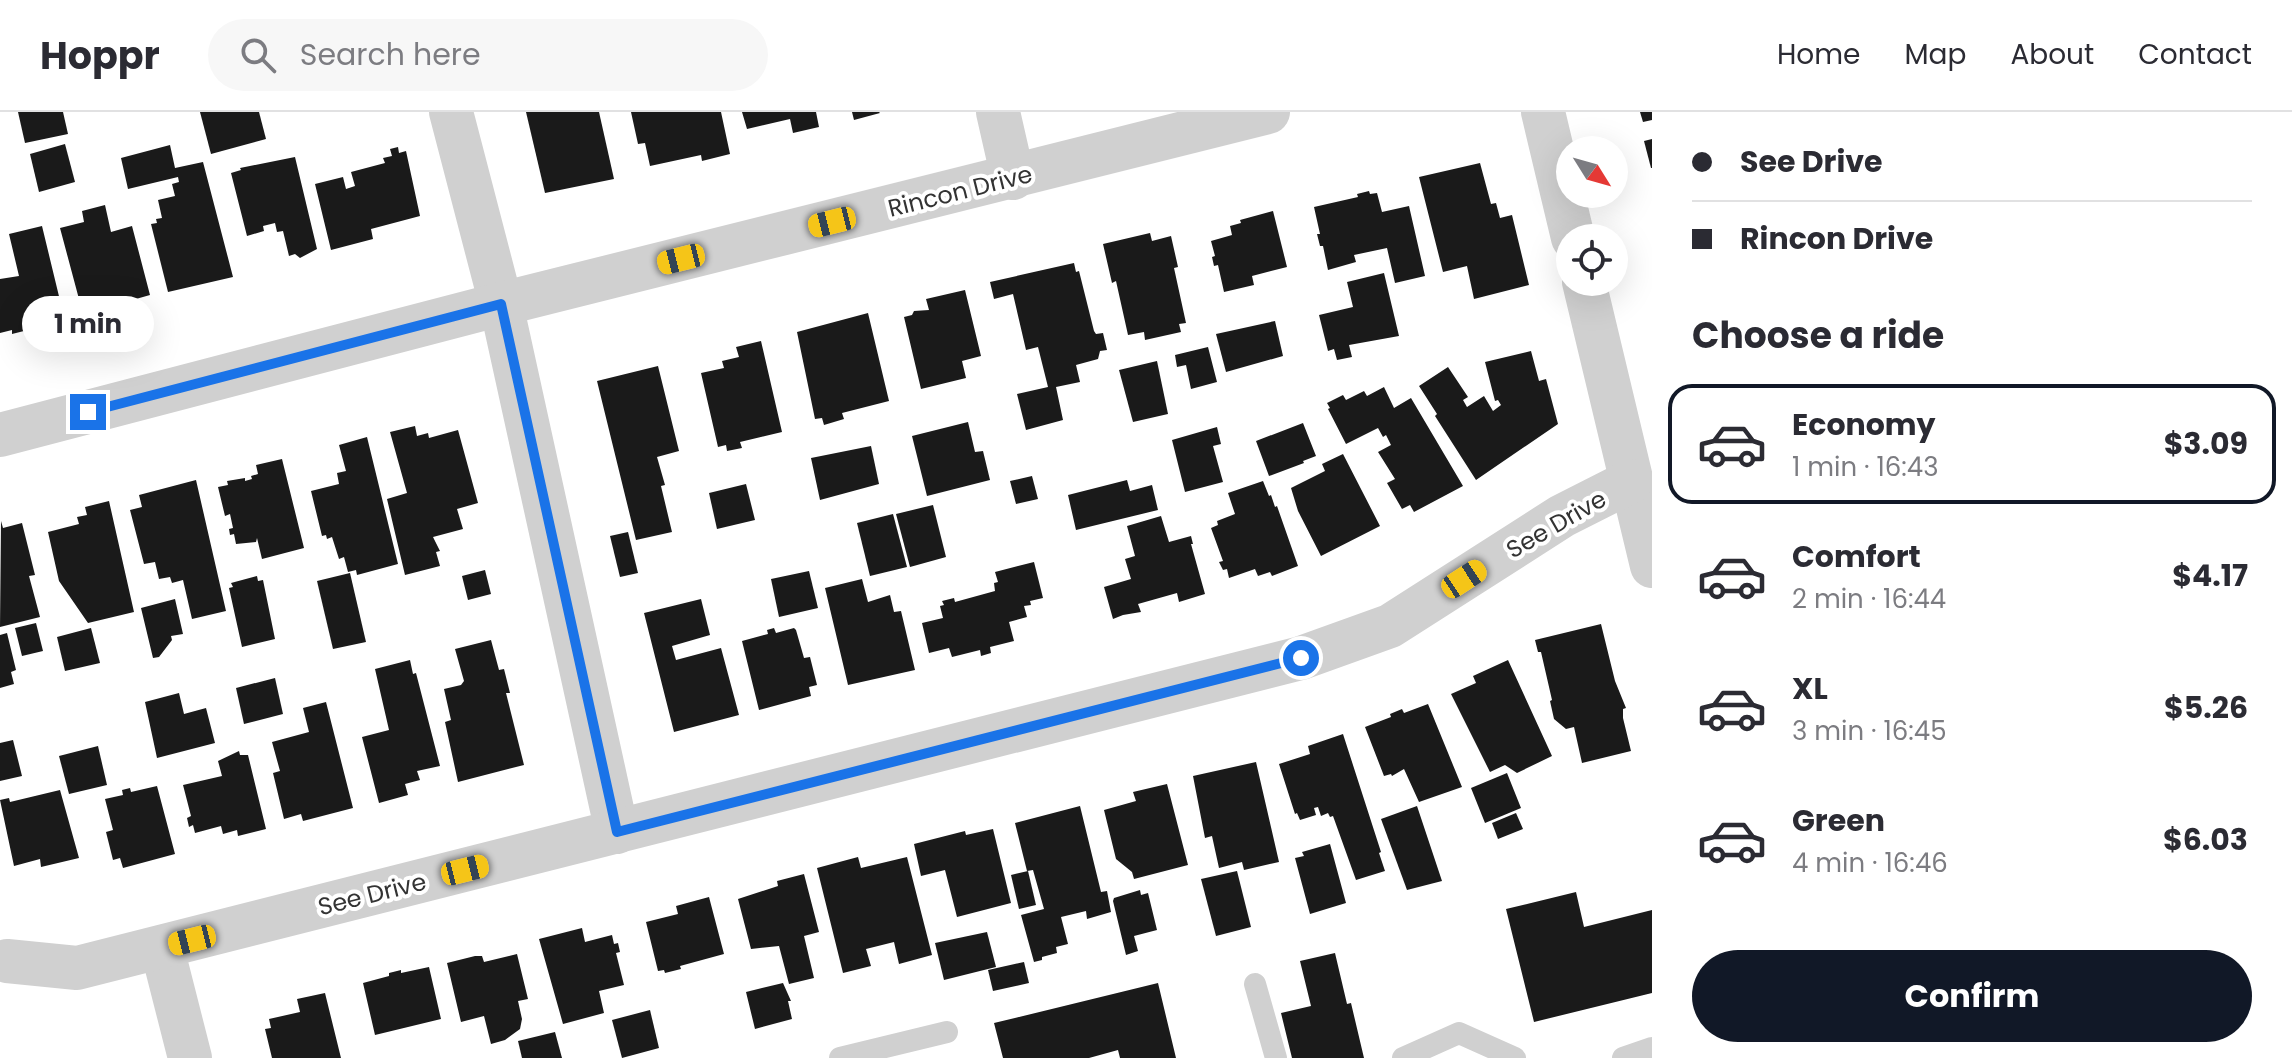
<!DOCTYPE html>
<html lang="en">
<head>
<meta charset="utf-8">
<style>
  :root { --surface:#fff; --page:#f7f7f7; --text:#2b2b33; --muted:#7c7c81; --line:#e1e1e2; --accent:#111827 }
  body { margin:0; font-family:Poppins,sans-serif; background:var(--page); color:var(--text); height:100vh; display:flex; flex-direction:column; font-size:30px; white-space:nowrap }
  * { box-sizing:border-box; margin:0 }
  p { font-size:26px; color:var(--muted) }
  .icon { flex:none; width:44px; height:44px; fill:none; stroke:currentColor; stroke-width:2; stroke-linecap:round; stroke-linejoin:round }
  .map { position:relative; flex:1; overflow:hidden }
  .details { display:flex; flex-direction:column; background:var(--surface); width:640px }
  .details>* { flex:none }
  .guide { display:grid; align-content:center; height:176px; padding:0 40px; background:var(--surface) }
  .needle { width:52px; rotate:127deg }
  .tools { position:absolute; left:1556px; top:24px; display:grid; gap:16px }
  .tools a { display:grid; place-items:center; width:72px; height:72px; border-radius:50%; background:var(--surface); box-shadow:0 8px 32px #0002; font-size:40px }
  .end { position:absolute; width:36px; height:36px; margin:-18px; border:10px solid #1a73e8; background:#fff; box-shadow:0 0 0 4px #fff }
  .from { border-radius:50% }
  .bubble { position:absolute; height:56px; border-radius:28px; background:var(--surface); box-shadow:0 8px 32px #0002; font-size:26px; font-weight:700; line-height:56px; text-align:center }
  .car { position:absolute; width:24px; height:48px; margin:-24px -12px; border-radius:10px; box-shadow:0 0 6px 2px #0007; background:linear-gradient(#f5c518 24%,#345 0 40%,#f5c518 0 76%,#345 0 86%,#f5c518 0) }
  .guide b { display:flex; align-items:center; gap:28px; height:76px; font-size:30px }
  .guide b+b { border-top:2px solid var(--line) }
  .guide i { width:20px; height:20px; background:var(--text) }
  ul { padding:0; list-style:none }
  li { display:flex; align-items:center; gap:24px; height:120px; margin:0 16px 12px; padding:0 24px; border:4px solid transparent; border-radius:24px }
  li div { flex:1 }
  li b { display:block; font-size:30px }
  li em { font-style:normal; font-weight:700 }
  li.on { border-color:var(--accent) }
  li>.icon { width:72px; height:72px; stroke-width:1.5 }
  h2 { padding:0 40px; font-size:36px; line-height:96px }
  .cta { display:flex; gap:16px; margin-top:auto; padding:16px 40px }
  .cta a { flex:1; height:92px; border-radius:48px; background:var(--accent); color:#fff; font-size:32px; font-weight:700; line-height:92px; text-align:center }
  header { display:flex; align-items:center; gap:48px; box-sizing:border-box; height:112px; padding:0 40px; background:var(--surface); border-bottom:2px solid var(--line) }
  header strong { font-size:38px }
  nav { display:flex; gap:44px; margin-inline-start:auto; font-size:28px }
  .search { width:560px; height:72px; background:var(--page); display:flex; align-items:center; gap:20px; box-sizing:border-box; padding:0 28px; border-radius:44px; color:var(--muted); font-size:30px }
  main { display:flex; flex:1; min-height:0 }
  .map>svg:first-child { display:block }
  .building { fill:#1a1a1a }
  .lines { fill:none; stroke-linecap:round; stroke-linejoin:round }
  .lane { stroke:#d0d0d0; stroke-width:22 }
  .street { stroke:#d0d0d0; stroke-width:44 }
  .route { stroke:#1a73e8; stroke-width:10 }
  .labels { text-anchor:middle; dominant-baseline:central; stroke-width:8; stroke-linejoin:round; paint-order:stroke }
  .street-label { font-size:24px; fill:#333; stroke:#fff }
</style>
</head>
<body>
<header>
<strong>Hoppr</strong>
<div class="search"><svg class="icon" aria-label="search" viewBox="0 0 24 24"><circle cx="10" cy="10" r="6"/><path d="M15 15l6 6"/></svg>Search here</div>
<nav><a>Home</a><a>Map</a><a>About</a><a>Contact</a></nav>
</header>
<main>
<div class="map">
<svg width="1652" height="946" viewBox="0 0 1652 946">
  <rect width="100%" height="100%" fill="#fff"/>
  <g class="building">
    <path d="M18,0H63L68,22L25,31Z"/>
    <path d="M200,0H259L266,27L211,42Z"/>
    <path d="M526,0H599L614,67L545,81Z"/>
    <path d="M631,0H721L730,42L702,49L701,43L650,54L645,31L638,32Z"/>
    <path d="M742,0H816L819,15L793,21L790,7L747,17Z"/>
    <path d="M852,0H879L880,1L854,8Z"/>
    <path d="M1640,0H1652V8L1643,10Z"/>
    <path d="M1652,27V56H1651L1644,29Z"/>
    <path d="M65,32L75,70L39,80L30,42Z"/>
    <path d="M170,33L175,56L203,50L233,165L168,180L151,112L157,111L156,107L162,106L158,88L175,84L172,72L179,70L178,65L128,77L121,46Z"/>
    <path d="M398,35L399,41L406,39L420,104L371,117L373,127L331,138L315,72L343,65L346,77L355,74L351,60L385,51L383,46L392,44L390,37Z"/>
    <path d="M295,45L317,137L300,146L295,142L289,144L283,119L277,120L275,111L263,114L264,119L247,124L231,61L241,58L240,56Z"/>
    <path d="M1480,51L1491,92L1496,91L1500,106L1512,103L1529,173L1474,187L1467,154L1443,160L1419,65Z"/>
    <path d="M1369,79L1370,82L1377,81L1382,100L1409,94L1425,164L1395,171L1387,136L1354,143L1356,150L1328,158L1323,134H1320L1317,122H1320L1314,95L1358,85L1357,82Z"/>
    <path d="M105,93L111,120L132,114L150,183L83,202L60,116L84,110L82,99Z"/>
    <path d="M1273,99L1287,155L1252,164L1254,173L1224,180L1218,153L1214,154L1212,145L1215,144L1211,129L1232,123L1230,114L1241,111L1240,108Z"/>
    <path d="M42,114L64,205L27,214L28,218L12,222V218L0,221V167L19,164L9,122Z"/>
    <path d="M1150,121L1152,129L1171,124L1178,155L1174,156L1186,211L1179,212L1181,220L1145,228L1144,220L1128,223L1116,169L1112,171L1103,132Z"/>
    <path d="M1074,151L1076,160L1079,159L1094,219L1096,222L1103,221L1107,238L1100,239L1098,247L1076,253L1080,270L1056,275L1063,308L1026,318L1017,282L1048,275L1038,235L1026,238L1013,182L994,187L990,170Z"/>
    <path d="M1384,161L1399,224L1349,233L1352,245L1337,248L1334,237L1328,239L1319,203L1353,195L1347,170Z"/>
    <path d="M965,178L981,244L962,249L966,266L921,277L904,205L912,203L914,199L929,198L926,187Z"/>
    <path d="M868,201L889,289L842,301L844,307L824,313L822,306L815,307L797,220Z"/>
    <path d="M1275,209L1283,244L1226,260L1216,222Z"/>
    <path d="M761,229L782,320L740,330L742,336L727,339L726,333L718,335L701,261L724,256L722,249L739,245L736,235Z"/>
    <path d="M1208,235L1217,270L1191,277L1186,253L1177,255L1175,243Z"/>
    <path d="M1531,239L1539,269L1546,267L1558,312L1476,368L1435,304L1437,302L1419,274L1448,255L1468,285L1463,288L1467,295L1484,284L1493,299L1501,293L1498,288L1495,289L1485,250Z"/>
    <path d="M1157,249L1168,302L1133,310L1119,258Z"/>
    <path d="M658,254L679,339L657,345L665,373L661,374L672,420L636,428L597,269Z"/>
    <path d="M1384,275L1394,296L1411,286L1463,374L1414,400L1410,393L1402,397L1387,371L1395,367L1378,340L1391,333L1386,323L1383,325L1378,316L1346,332L1328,297L1330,296L1327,291L1343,283L1346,288L1364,279L1367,284Z"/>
    <path d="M968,310L975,340L983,339L990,368L927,384L912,324Z"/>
    <path d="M1303,311L1316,344L1303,349L1304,351L1269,364L1256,329Z"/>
    <path d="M415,314L417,324L428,321L429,326L458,318L478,391L457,397L463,417L433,425L440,439L436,440L440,454L405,463L387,387L407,381L390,320Z"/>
    <path d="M1217,315L1221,332L1213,334L1223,370L1185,380L1172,328Z"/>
    <path d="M367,325L398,452L357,463L356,458L348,460L344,445L339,447L332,425L327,427L326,423L322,424L311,379L339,372L337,361L346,359L339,333Z"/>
    <path d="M871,334L879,372L820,388L811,346Z"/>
    <path d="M1343,342L1380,414L1321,444L1298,399L1291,376L1325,359L1322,352Z"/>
    <path d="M282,347L304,436L262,447L257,426L256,430L236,432L234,422L230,423L229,417L233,416L230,402L225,404L218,375L228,373L227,369L245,366V369L252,367L251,364L258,362L256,353Z"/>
    <path d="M1032,364L1038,387L1016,392L1010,369Z"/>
    <path d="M196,368L226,499L192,507L183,468L172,471L170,465L159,467L155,450L144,452L130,398L142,395L139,383Z"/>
    <path d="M1127,368L1130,379L1152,373L1158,398L1076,418L1068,383Z"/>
    <path d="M1263,369L1269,384L1271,383L1275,395L1277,394L1298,454L1272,464L1270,460L1258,464L1255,457L1229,466L1227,457L1223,458L1219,450L1223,449L1211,416L1218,413L1217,409L1235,402L1228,381Z"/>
    <path d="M746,372L755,408L717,417L709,381Z"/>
    <path d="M109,389L134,500L88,511L59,469L48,420L79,412L77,405L87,403L85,395Z"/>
    <path d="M933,393L946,445L910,455L896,402Z"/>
    <path d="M893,402L907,455L870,464L857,411Z"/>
    <path d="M1161,404L1169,430L1191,424L1193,432H1191L1205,482L1179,490L1177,481L1138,492L1141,500L1123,503L1113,507L1104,475L1131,467L1125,447L1135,444L1127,414Z"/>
    <path d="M1,409L3,416L22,411L35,463L29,464L40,505L0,515Z"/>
    <path d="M628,420L638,461L620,465L610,424Z"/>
    <path d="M1034,450L1043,486L1030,489L1031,493L1024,494L1027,505L1009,510L1014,529L990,535L991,541L981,544L980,538L952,545L949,536L929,541L922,511L943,506L940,494L944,493L942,489L954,486L955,490L995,479L994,471L998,470L995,460Z"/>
    <path d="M485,458L491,482L468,488L462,464Z"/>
    <path d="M809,459L818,496L779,505L771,467Z"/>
    <path d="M350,461L366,530L333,537L317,469Z"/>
    <path d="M257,464L258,469L263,468L275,527L242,535L229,476L233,475L231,471Z"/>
    <path d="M862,467L868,490L890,483L894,500L901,499L915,558L848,573L825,476Z"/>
    <path d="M175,487L183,522L171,524L172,528L159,545L153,546L141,496Z"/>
    <path d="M701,487L710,523L672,534L676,548L721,536L739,603L674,620L644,501Z"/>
    <path d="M36,511L43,539L22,544L15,516Z"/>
    <path d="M1601,512L1615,569L1626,596L1623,597V606L1631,639L1582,651L1574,615L1566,617L1554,607L1550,589L1552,588L1541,540H1538L1535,528Z"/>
    <path d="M91,516L100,551L65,559L57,525Z"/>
    <path d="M774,516L776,521L794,516L796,518L804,546L810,545L817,573L809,575L811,584L759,598L742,529L768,522L767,518Z"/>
    <path d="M7,521L16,558L11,560L14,572L0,576V523Z"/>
    <path d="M491,528L499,558L504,557L510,581H506L524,653L458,670L445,610L451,608L444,577L461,573L464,569L455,537Z"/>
    <path d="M410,548L413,562L416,561L440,654L417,659L420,668L405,672L408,683L379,691L362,625L389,618L375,557Z"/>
    <path d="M1508,548L1552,644L1517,661L1505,653L1490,660L1451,582L1476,571L1473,564Z"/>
    <path d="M275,566L283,602L244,612L236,576Z"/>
    <path d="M179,581L184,602L206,596L215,631L157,646L145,590Z"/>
    <path d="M326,590L353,696L303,709L301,702L284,707L273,661L280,659L272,630L309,620L303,596Z"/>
    <path d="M1428,592L1462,675L1419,690L1404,657L1392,664L1391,662L1384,664L1365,615L1391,605L1390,602L1402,597L1404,601Z"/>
    <path d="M1343,622L1381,740L1379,741L1385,759L1356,768L1333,704L1330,705L1328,701L1321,704L1318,695L1314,696L1316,703L1300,708L1297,701L1295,702L1279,652L1310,642L1308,634Z"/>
    <path d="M13,628L22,664L0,669V631Z"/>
    <path d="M98,634L107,673L69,682L59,644Z"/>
    <path d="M239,639L240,643H248L266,717L238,724L237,718L223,722L221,714L195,721L193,713L189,715L187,706L191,704L183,673L222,664L218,649Z"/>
    <path d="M1256,650L1279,750L1244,758L1242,750L1219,756L1212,724L1205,726L1193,664Z"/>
    <path d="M1507,661L1521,696L1485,711L1471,676Z"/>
    <path d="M1167,672L1188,753L1134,767L1132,760L1116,747L1104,698L1136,689L1133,680Z"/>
    <path d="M157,674L175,742L123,756L120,746L113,748L106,720L113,718L105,687L123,683L122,678L130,676L131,680Z"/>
    <path d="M60,678L79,746L41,755L40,747L14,754L0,688L9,686L10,690Z"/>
    <path d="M1080,694L1101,780L1107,779L1111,800L1087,807L1086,799L1061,805L1068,832L1056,835L1057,841L1042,845V848L1034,850L1021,803L1044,797L1033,758L1027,759L1015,711Z"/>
    <path d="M1417,694L1442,769L1407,778L1381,707Z"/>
    <path d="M1516,701L1523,717L1498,727L1492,711Z"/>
    <path d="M993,717L1011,791L957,805L945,758L921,764L914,732L965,719L966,723Z"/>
    <path d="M1330,732L1346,791L1310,802L1295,746L1304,744L1302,740Z"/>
    <path d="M858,745L861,756L907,745L932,843L899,852L894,830L866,837L871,854L843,861L817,756Z"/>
    <path d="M1028,759L1036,793L1019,797L1011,763Z"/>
    <path d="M1237,759L1251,815L1216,824L1201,767Z"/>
    <path d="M804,762L819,820L804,824L814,866L789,872L779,834L751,837L738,787L778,774L777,769Z"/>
    <path d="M1140,778L1141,783L1148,781L1157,818L1134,824L1138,839L1126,843L1113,789L1114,786Z"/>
    <path d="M1576,780L1584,815L1652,798V881L1534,910L1506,797Z"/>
    <path d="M709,785L724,842L680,854L681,857L665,861L664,858L658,859L646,810L678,802L676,794Z"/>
    <path d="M582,816L585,830L612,823L614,832L618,831L620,840L616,841L624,873L599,879L604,901L563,912L539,827Z"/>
    <path d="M987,820L996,855L944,868L935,831Z"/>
    <path d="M1335,841L1347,892L1351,891L1364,946H1292L1281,901L1311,894L1300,849Z"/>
    <path d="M517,842L528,887L518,889L522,907L520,917L505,928L491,932L484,904L461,910L447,851L475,844H482L484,850Z"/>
    <path d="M1024,850L1029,871L993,879L988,858Z"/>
    <path d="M429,855L441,907L375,923L363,871L389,864V861L401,858V861Z"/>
    <path d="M783,871L791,889H788L792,907L755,917L746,880Z"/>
    <path d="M1158,871L1176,946H1120L1118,938L1089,946H1003L994,911Z"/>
    <path d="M325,881L341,946H272L265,917L271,916L269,907L300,900L297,887Z"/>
    <path d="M650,898L659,936L622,946L612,908Z"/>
    <path d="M555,920L562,946H522L518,929Z"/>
  </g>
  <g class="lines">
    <g class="lane">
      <path d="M1255,872L1276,946"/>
      <path d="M840,946L947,920"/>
      <path d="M1403,946L1459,921L1515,946"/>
      <path d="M1623,946L1652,936"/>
    </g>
    <g class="street">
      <path d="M451,0L501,192L617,720"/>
      <path d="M998,0L1013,66"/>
      <path d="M1543,0L1573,126"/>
      <path d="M1584,170L1652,454"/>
      <path d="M0,323L501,192L1268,0"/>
      <path d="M162,836L190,946"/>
      <path d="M7,849L77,856L1301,546L1390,514L1562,404L1631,369"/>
    </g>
  </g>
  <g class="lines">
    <path class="route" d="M88,300L501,192L617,720L1301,546"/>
  </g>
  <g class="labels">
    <g class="street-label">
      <text transform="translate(960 79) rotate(-14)">Rincon Drive</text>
      <text transform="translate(1556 412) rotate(-30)">See Drive</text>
      <text transform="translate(372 782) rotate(-14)">See Drive</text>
    </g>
  </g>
</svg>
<div class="tools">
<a><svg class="needle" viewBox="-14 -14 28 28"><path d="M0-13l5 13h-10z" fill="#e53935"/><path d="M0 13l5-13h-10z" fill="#7c7c81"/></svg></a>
<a><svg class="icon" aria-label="locate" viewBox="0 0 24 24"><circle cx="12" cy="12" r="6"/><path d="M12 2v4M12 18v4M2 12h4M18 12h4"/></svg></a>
</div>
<i class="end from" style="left:1301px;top:546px"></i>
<i class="end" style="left:88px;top:300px"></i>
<div class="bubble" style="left:22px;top:184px;width:132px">1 min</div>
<i class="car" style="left:832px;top:110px;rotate:256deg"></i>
<i class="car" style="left:681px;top:147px;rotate:256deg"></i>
<i class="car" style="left:1464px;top:467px;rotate:57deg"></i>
<i class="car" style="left:465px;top:758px;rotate:76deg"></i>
<i class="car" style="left:192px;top:828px;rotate:256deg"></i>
</div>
<section class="details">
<div class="guide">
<b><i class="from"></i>See Drive</b>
<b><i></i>Rincon Drive</b>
</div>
<h2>Choose a ride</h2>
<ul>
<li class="on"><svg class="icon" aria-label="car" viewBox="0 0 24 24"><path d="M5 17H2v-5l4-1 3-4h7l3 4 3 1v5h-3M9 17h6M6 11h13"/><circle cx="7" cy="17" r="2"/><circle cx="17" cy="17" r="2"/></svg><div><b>Economy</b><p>1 min · 16:43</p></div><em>$3.09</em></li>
<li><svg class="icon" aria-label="car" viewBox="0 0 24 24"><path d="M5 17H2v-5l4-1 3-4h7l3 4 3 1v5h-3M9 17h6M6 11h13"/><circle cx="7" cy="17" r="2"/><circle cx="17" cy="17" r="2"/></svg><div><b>Comfort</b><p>2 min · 16:44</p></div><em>$4.17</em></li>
<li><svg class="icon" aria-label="car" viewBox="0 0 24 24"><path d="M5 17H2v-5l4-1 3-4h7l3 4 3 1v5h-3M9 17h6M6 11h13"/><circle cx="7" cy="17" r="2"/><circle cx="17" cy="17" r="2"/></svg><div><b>XL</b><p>3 min · 16:45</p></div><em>$5.26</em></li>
<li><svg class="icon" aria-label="car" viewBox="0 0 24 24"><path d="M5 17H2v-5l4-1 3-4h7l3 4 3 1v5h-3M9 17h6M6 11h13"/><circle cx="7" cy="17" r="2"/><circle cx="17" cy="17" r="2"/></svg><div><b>Green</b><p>4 min · 16:46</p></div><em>$6.03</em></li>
</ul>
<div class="cta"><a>Confirm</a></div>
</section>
</main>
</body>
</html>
